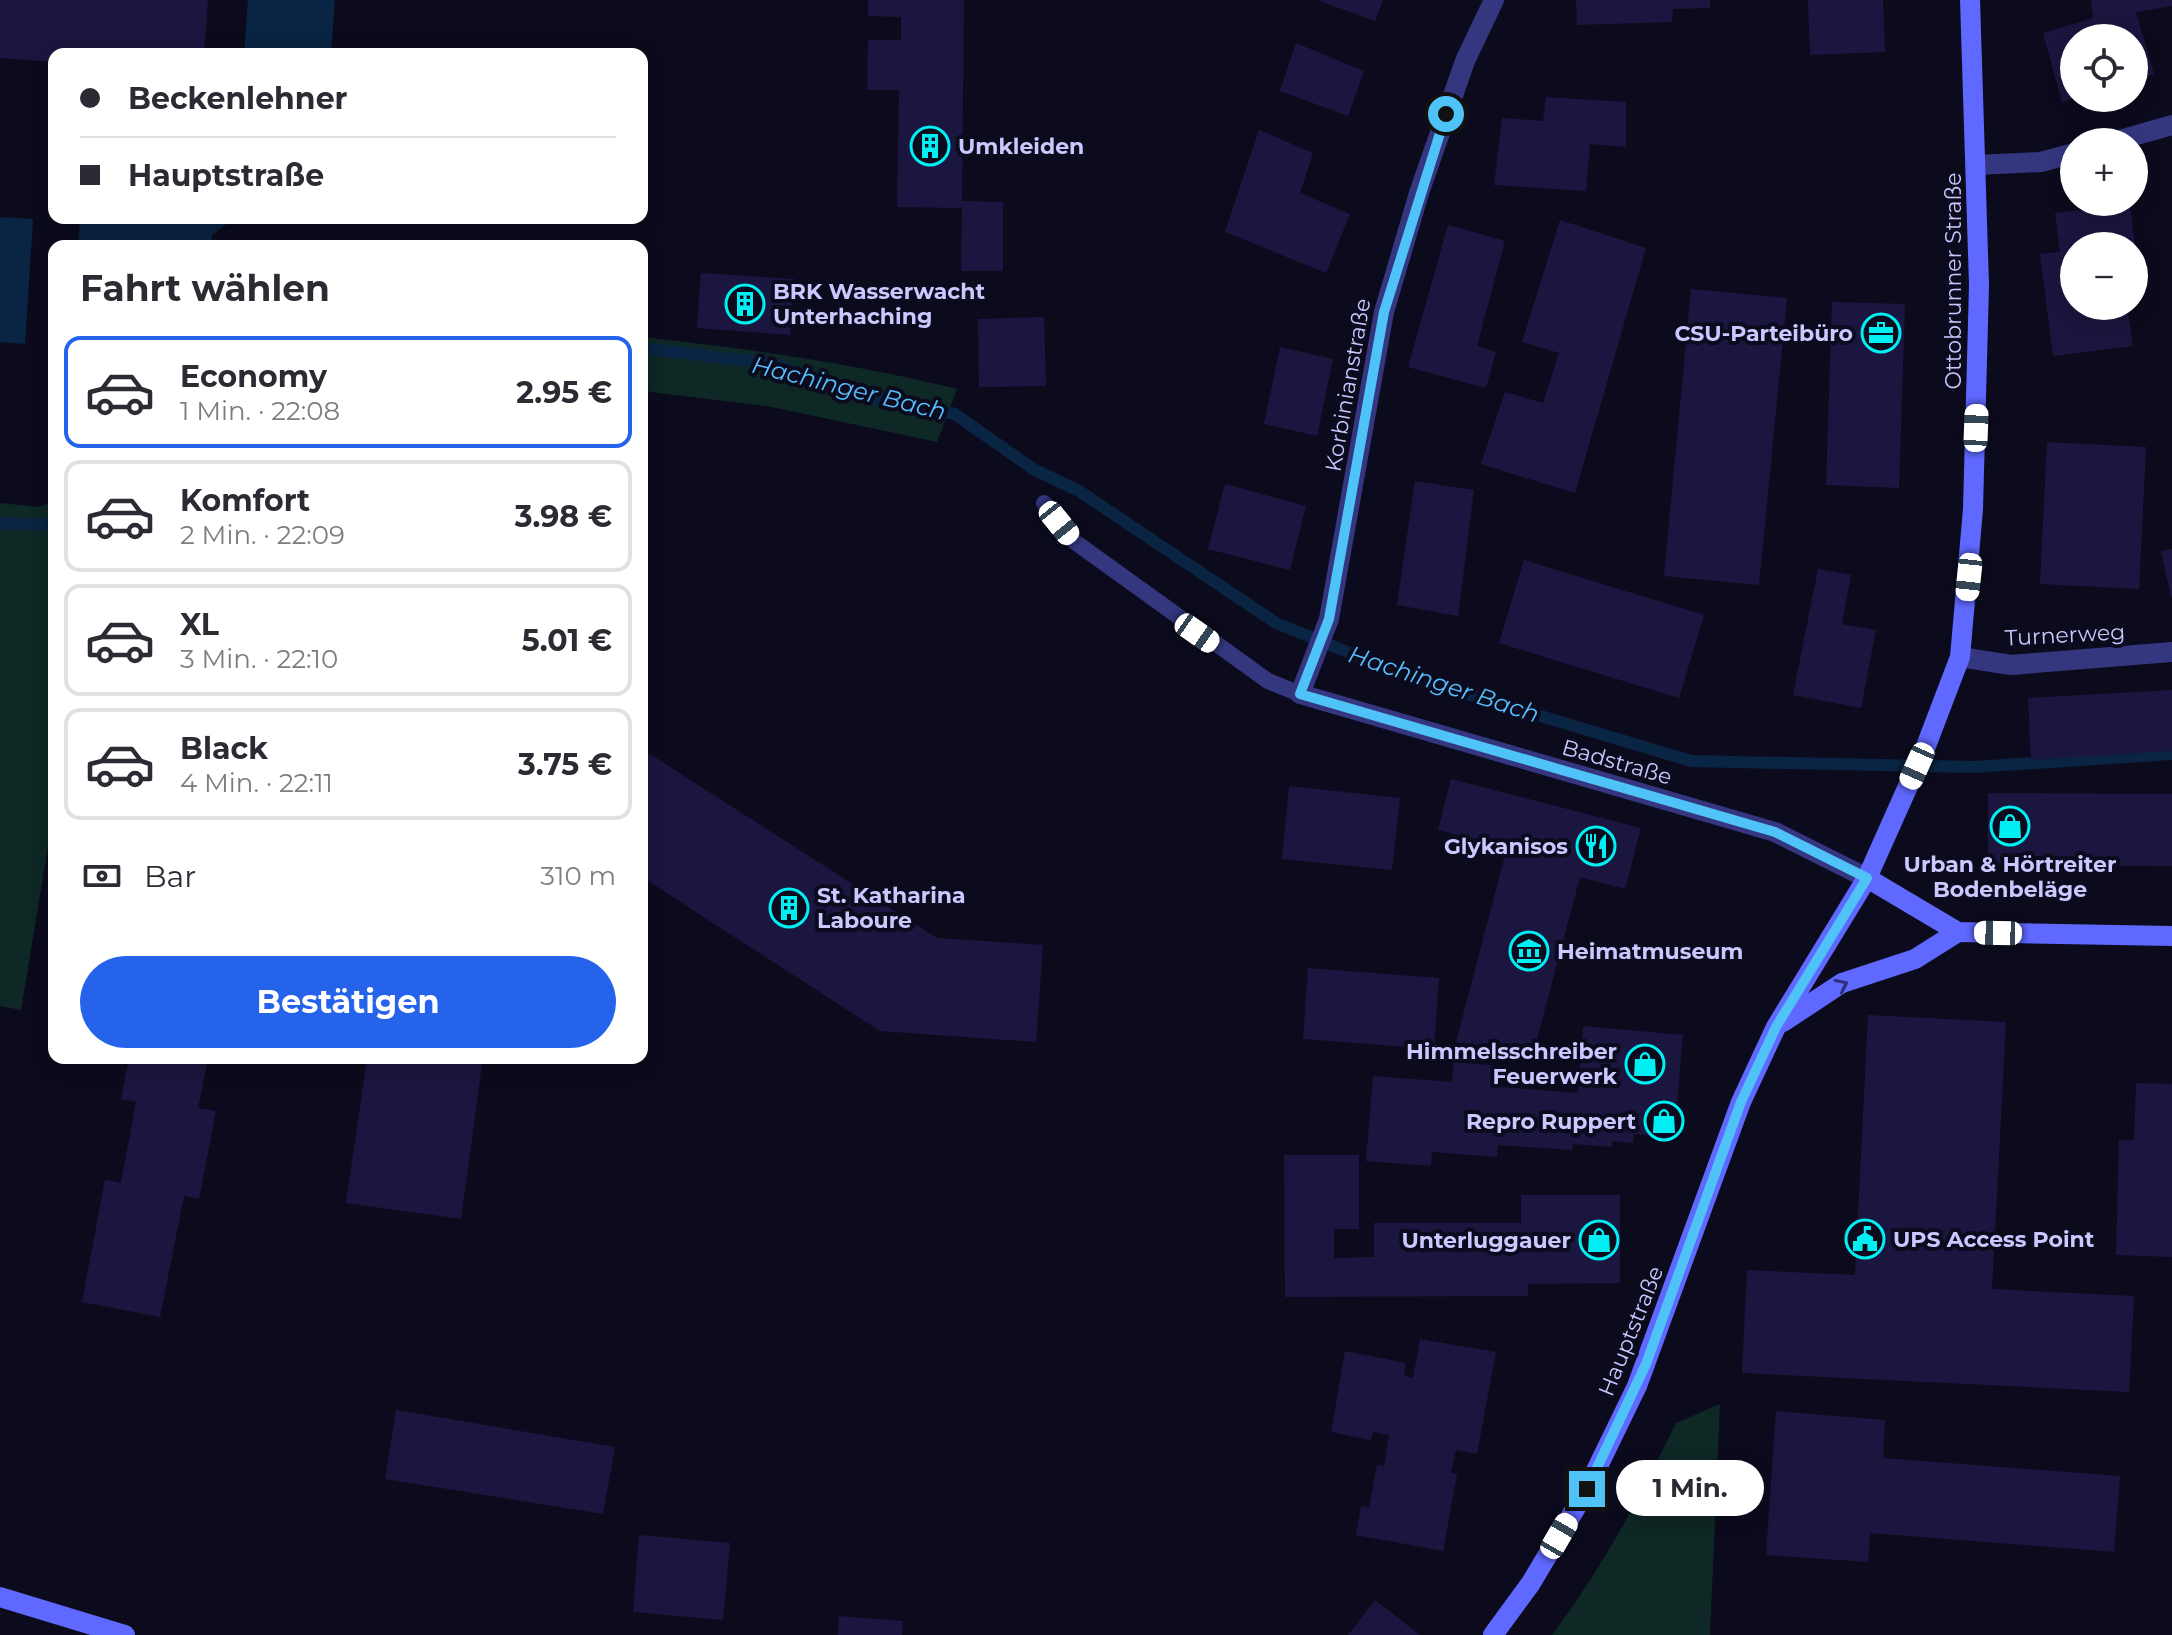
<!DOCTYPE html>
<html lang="de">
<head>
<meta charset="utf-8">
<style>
  :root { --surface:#fff; --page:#f2f2f3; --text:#2b2b33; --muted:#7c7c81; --line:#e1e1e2; --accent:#2563eb }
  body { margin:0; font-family:Montserrat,sans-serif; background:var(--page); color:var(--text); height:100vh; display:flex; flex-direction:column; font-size:30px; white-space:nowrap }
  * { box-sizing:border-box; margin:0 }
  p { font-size:26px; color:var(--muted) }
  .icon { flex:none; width:44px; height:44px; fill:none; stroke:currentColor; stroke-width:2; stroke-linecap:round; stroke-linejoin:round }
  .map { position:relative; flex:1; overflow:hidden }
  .side { position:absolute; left:48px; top:240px; width:600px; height:824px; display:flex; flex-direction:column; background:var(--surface); border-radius:16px; box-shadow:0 4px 20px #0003 }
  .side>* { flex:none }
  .guide { position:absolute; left:48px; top:48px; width:600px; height:176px; border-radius:16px; box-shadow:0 4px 20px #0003; display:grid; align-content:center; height:176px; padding:0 32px; background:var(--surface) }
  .fabs { position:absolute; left:2060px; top:24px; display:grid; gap:16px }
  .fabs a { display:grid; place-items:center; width:88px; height:88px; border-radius:50%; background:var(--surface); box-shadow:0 4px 20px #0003; font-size:40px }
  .end { position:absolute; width:36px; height:36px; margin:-18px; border:10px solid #4fc3f7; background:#111; box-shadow:0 0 0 4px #111 }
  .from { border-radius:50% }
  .bubble { position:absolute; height:56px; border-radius:28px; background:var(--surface); box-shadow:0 4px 20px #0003; font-size:26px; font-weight:700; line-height:56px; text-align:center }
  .car { position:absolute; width:24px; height:48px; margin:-24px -12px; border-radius:10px; box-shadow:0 0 6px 2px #0007; background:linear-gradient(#fff 24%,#345 0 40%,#fff 0 76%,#345 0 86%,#fff 0) }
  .guide b { display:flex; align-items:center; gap:28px; height:76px; font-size:30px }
  .guide b+b { border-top:2px solid var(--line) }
  .guide i { width:20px; height:20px; background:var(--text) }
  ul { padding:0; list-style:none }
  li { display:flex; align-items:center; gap:24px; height:112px; margin:0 16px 12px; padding:0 16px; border:4px solid var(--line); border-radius:16px }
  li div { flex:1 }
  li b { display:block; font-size:30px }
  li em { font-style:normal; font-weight:700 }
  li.current { border-color:var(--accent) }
  li>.icon { width:72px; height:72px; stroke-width:1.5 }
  h2 { padding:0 32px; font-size:36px; line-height:96px }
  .pay { display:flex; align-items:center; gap:20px; height:88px; padding:0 32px; font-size:30px }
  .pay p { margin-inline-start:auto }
  .action { display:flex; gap:16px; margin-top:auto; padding:16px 32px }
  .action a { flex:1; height:92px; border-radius:48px; background:var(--accent); color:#fff; font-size:32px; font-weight:700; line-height:92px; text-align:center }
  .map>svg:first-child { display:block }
  .green { fill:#0e2825 }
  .water { fill:#0a2443 }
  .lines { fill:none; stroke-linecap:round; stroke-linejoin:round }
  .stream { stroke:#0a2443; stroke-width:12 }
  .building { fill:#1b163f }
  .service { stroke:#34377f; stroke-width:16 }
  .minor { stroke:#34377f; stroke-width:20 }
  .secondary { stroke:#5f68ff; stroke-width:20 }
  .oneway { stroke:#2d3078 }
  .route { stroke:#4fc3f7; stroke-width:10 }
  .labels { text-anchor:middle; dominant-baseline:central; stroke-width:8; stroke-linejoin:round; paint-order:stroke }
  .poi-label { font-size:22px; font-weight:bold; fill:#c9c8ff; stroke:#0c0b1e; text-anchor:start }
  .street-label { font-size:22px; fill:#c9c8ff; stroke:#0c0b1e }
  .water-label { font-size:24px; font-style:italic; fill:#56bfff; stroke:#0c0b1e }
</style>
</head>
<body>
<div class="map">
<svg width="2172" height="1635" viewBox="0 0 2172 1635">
  <rect width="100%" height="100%" fill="#0c0b1e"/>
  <g class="green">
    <path d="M642,337C749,349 853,363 957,389L937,442L767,406L642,391Z"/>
    <path d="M54,501V811L21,1010L0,1006V503L39,507Z"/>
    <path d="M1720,1404L1710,1635H1552C1602,1568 1640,1498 1676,1423Z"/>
  </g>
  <g class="water">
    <path d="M248,0H335L331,54H244Z"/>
    <path d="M0,217L33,219L25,344L0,342Z"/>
    <path d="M80,218H292L286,223L233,219L212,235L211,246H78Z"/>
  </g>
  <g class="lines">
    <g class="stream">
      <path d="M642,348L774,364L865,396L955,414L1033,469L1079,491L1276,623L1404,675L1691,761L1973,767L2172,754"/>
      <path d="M0,523L54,525"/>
    </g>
  </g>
  <g class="building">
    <path d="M0,0H208L204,54H54V62L0,58Z"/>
    <path d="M868,0H964L962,201L1003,202V271H961L962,208L897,207L899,90H867L868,40H901V17L868,16Z"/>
    <path d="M1317,0H1383L1375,21Z"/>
    <path d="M1576,0H1710V8L1673,9L1672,22L1577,25Z"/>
    <path d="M1808,0H1883L1885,52L1810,55Z"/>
    <path d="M2091,0H2172V6L2136,12L2154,74L2134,80V38H2074V98L2062,102L2043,33L2093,18Z"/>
    <path d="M1296,43L1364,71L1348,116L1280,91Z"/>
    <path d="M1546,97L1626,102V147L1590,144L1586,191L1494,185L1502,118L1543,121Z"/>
    <path d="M1259,130L1313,153L1300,193L1350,214L1326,273L1225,232Z"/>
    <path d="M2130,204L2135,246H2074V306H2127L2133,346L2053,356L2040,254L2060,252L2055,213Z"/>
    <path d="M1560,220L1646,248L1575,493L1481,464L1505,392L1543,403L1559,353L1522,342Z"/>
    <path d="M1448,225L1505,241L1477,346L1496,352L1486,388L1408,367Z"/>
    <path d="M701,273L794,279L790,335L697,328Z"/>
    <path d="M1691,289L1787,298L1759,585L1664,576Z"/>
    <path d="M1832,302L1905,304L1899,488L1826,485Z"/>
    <path d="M1044,317L1046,386L979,387L978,319Z"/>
    <path d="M1280,347L1333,359L1317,436L1264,424Z"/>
    <path d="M2047,442L2146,447L2139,589L2040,584Z"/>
    <path d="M1415,481L1474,490L1458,616L1397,605Z"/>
    <path d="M1225,484L1306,506L1290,570L1208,549Z"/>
    <path d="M2172,549V597H2171L2161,551Z"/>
    <path d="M1524,560L1704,615L1679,698L1499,643Z"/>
    <path d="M1818,569L1851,575L1842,624L1876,630L1861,708L1793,695Z"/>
    <path d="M2172,690V751L2031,760L2028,698Z"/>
    <path d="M642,749L937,938L1043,945L1036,1042L880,1031L642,877Z"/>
    <path d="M1451,779L1641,828L1625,889L1580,877L1531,1062L1456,1042L1507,848L1438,830Z"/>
    <path d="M1289,786L1400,798L1392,870L1282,859Z"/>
    <path d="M1988,793L2172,794V866L1988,865Z"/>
    <path d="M1308,968L1439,978L1434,1049L1303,1039Z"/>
    <path d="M1868,1015L2006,1022L1992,1289L2134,1296L2129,1392L1742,1373L1747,1270L1855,1275Z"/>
    <path d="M1583,1026L1683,1035L1674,1138L1634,1134L1633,1143L1612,1141L1611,1147L1573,1144L1572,1150L1498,1145L1497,1157L1432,1152L1431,1166L1366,1161L1373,1076L1452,1082L1454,1062L1503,1066L1502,1087L1578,1093Z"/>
    <path d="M129,1058H208L198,1108L216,1111L199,1199L184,1196L160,1317L82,1302L105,1180L121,1183L136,1102L121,1099Z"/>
    <path d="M367,1058H483L461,1219L346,1203Z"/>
    <path d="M2136,1083L2172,1084V1257L2116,1255L2119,1140H2134Z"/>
    <path d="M1284,1155H1359V1229H1334V1258L1374,1257V1223H1521V1195H1620V1283L1528,1284V1296L1285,1297Z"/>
    <path d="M1420,1339L1496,1352L1477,1454L1456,1450L1451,1473L1457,1474L1443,1551L1356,1535L1361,1506L1369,1507L1377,1465L1384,1466L1389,1435L1373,1432L1371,1440L1331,1432L1345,1351L1406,1363L1404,1376L1413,1378Z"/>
    <path d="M396,1410L615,1447L603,1514L385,1479Z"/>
    <path d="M1776,1411L1885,1420L1883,1458L2120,1476L2114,1552L1870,1533L1868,1562L1766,1555Z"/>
    <path d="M639,1535L730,1543L723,1620L633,1612Z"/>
    <path d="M1375,1600L1420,1635H1348Z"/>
    <path d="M839,1616L903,1621L902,1635H838Z"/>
  </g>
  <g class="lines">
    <path class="service" d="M1044,503L1075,542L1268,681L1300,694"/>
    <g class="minor">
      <path d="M1494,0L1465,61L1419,193L1384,312L1329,619L1300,694L1775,832L1867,878"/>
      <path d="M2112,142L2172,125"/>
      <path d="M1977,165L2041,162L2074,153"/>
      <path d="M1960,657L2011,665L2172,652"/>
    </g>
    <g class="secondary">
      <path d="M1867,878L1958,932L2172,936"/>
      <path d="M1783,1022L1842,983L1915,959L1958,932"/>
      <path d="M0,1597L125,1635"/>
      <path d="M1493,1635L1531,1583L1587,1489L1637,1386L1741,1102L1776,1027L1867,878L1926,746L1960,657L1973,509L1979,285L1970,0"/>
    </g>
  </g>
  <defs><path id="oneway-chevron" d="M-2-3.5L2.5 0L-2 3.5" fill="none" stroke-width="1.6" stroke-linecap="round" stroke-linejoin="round" transform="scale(2)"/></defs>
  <use class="oneway" href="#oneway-chevron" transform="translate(1842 985) rotate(-26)"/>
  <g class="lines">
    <path class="route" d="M1446,114L1384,312L1329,619L1300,694L1775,832L1867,878L1776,1027L1741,1102L1646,1364L1587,1489"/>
  </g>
  <defs>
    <g id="building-ring" transform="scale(2)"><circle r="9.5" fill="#0c0b1e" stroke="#00eff3" stroke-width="1.5"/><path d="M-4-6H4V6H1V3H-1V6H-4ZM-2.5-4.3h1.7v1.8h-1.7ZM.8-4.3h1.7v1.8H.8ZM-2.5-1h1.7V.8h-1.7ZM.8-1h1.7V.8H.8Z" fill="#00eff3"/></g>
    <g id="office-ring" transform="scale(2)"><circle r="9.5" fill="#0c0b1e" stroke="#00eff3" stroke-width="1.5"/><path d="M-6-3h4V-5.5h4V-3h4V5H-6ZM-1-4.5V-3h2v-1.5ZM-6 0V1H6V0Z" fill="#00eff3"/></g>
    <g id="shop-ring" transform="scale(2)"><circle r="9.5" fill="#0c0b1e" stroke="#00eff3" stroke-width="1.5"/><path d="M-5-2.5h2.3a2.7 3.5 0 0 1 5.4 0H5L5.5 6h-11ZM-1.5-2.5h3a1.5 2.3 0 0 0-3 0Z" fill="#00eff3"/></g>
    <g id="restaurant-ring" transform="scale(2)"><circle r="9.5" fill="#0c0b1e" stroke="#00eff3" stroke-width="1.5"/><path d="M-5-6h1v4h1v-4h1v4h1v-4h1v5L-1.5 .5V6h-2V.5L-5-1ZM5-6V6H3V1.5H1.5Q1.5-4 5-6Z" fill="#00eff3"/></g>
    <g id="museum-ring" transform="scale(2)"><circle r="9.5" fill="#0c0b1e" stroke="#00eff3" stroke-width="1.5"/><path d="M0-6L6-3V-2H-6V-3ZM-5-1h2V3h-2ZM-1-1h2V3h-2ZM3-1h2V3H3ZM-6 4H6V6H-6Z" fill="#00eff3"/></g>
    <g id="civic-ring" transform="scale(2)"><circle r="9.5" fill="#0c0b1e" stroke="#00eff3" stroke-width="1.5"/><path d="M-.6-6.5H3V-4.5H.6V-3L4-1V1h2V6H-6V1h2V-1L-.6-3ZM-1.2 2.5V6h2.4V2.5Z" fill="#00eff3"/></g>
  </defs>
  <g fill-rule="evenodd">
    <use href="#building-ring" x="930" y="146"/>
    <use href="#building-ring" x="745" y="304"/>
    <use href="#office-ring" x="1881" y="333"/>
    <use href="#shop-ring" x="2010" y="826"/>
    <use href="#restaurant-ring" x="1596" y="846"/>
    <use href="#building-ring" x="789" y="908"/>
    <use href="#museum-ring" x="1529" y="951"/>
    <use href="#shop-ring" x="1645" y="1064"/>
    <use href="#shop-ring" x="1664" y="1121"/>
    <use href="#civic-ring" x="1865" y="1239"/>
    <use href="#shop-ring" x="1599" y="1240"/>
  </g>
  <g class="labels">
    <g class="poi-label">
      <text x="958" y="146">Umkleiden</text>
      <text x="773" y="291">BRK Wasserwacht<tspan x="773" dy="25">Unterhaching</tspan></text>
      <text x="1853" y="333" text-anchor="end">CSU-Parteibüro</text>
      <text x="1568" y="846" text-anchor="end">Glykanisos</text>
      <text x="2010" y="864" text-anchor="middle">Urban &amp; Hörtreiter<tspan x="2010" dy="25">Bodenbeläge</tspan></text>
      <text x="817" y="895">St. Katharina<tspan x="817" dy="25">Laboure</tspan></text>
      <text x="1557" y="951">Heimatmuseum</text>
      <text x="1617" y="1051" text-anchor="end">Himmelsschreiber<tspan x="1617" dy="25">Feuerwerk</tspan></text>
      <text x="1636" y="1121" text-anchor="end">Repro Ruppert</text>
      <text x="1893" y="1239">UPS Access Point</text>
      <text x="1571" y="1240" text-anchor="end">Unterluggauer</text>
    </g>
    <g class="street-label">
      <text transform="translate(1953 281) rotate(-90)">Ottobrunner Straße</text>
      <text transform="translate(1348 385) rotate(-80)">Korbinianstraße</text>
      <text transform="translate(2065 635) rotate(-3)">Turnerweg</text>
      <text transform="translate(1617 762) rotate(16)">Badstraße</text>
      <text transform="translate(1631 1331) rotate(-68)">Hauptstraße</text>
    </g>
    <g class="water-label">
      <text transform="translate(849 388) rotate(14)">Hachinger Bach</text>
      <text transform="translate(1444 684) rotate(18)">Hachinger Bach</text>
    </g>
  </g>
</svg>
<div class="fabs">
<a><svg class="icon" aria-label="locate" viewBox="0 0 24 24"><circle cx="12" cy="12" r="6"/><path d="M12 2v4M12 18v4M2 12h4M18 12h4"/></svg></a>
<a>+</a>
<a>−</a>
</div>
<i class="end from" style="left:1446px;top:114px"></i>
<i class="end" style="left:1587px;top:1489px"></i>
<div class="bubble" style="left:1616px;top:1460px;width:148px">1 Min.</div>
<i class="car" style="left:1976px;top:428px;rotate:2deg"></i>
<i class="car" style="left:1059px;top:523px;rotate:141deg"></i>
<i class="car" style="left:1969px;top:577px;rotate:186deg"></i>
<i class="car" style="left:1197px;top:633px;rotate:125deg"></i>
<i class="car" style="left:1917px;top:766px;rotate:204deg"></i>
<i class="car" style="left:1998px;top:933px;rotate:271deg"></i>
<i class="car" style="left:1559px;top:1536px;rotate:30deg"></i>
<div class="guide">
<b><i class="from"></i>Beckenlehner</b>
<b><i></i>Hauptstraße</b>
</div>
<section class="side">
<h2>Fahrt wählen</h2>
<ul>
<li class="current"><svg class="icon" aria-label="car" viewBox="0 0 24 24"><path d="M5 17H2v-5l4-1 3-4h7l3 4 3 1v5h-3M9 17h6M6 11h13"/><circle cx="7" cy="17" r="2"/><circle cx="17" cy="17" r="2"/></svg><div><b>Economy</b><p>1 Min. · 22:08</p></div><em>2.95 €</em></li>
<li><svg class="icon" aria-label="car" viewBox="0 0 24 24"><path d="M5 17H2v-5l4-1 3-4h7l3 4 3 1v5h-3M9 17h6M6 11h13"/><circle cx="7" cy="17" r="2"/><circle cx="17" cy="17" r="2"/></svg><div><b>Komfort</b><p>2 Min. · 22:09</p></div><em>3.98 €</em></li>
<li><svg class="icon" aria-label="car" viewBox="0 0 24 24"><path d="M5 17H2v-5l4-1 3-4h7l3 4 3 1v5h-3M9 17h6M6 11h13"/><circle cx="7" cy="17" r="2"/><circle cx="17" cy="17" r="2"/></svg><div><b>XL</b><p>3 Min. · 22:10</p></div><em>5.01 €</em></li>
<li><svg class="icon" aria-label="car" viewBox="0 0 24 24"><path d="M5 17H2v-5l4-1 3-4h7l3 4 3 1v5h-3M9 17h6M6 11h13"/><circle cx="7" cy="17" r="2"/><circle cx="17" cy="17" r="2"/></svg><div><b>Black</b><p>4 Min. · 22:11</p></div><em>3.75 €</em></li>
</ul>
<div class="pay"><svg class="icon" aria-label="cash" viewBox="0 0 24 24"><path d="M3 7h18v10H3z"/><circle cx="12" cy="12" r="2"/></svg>Bar<p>310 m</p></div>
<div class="action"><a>Bestätigen</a></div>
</section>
</div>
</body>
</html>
